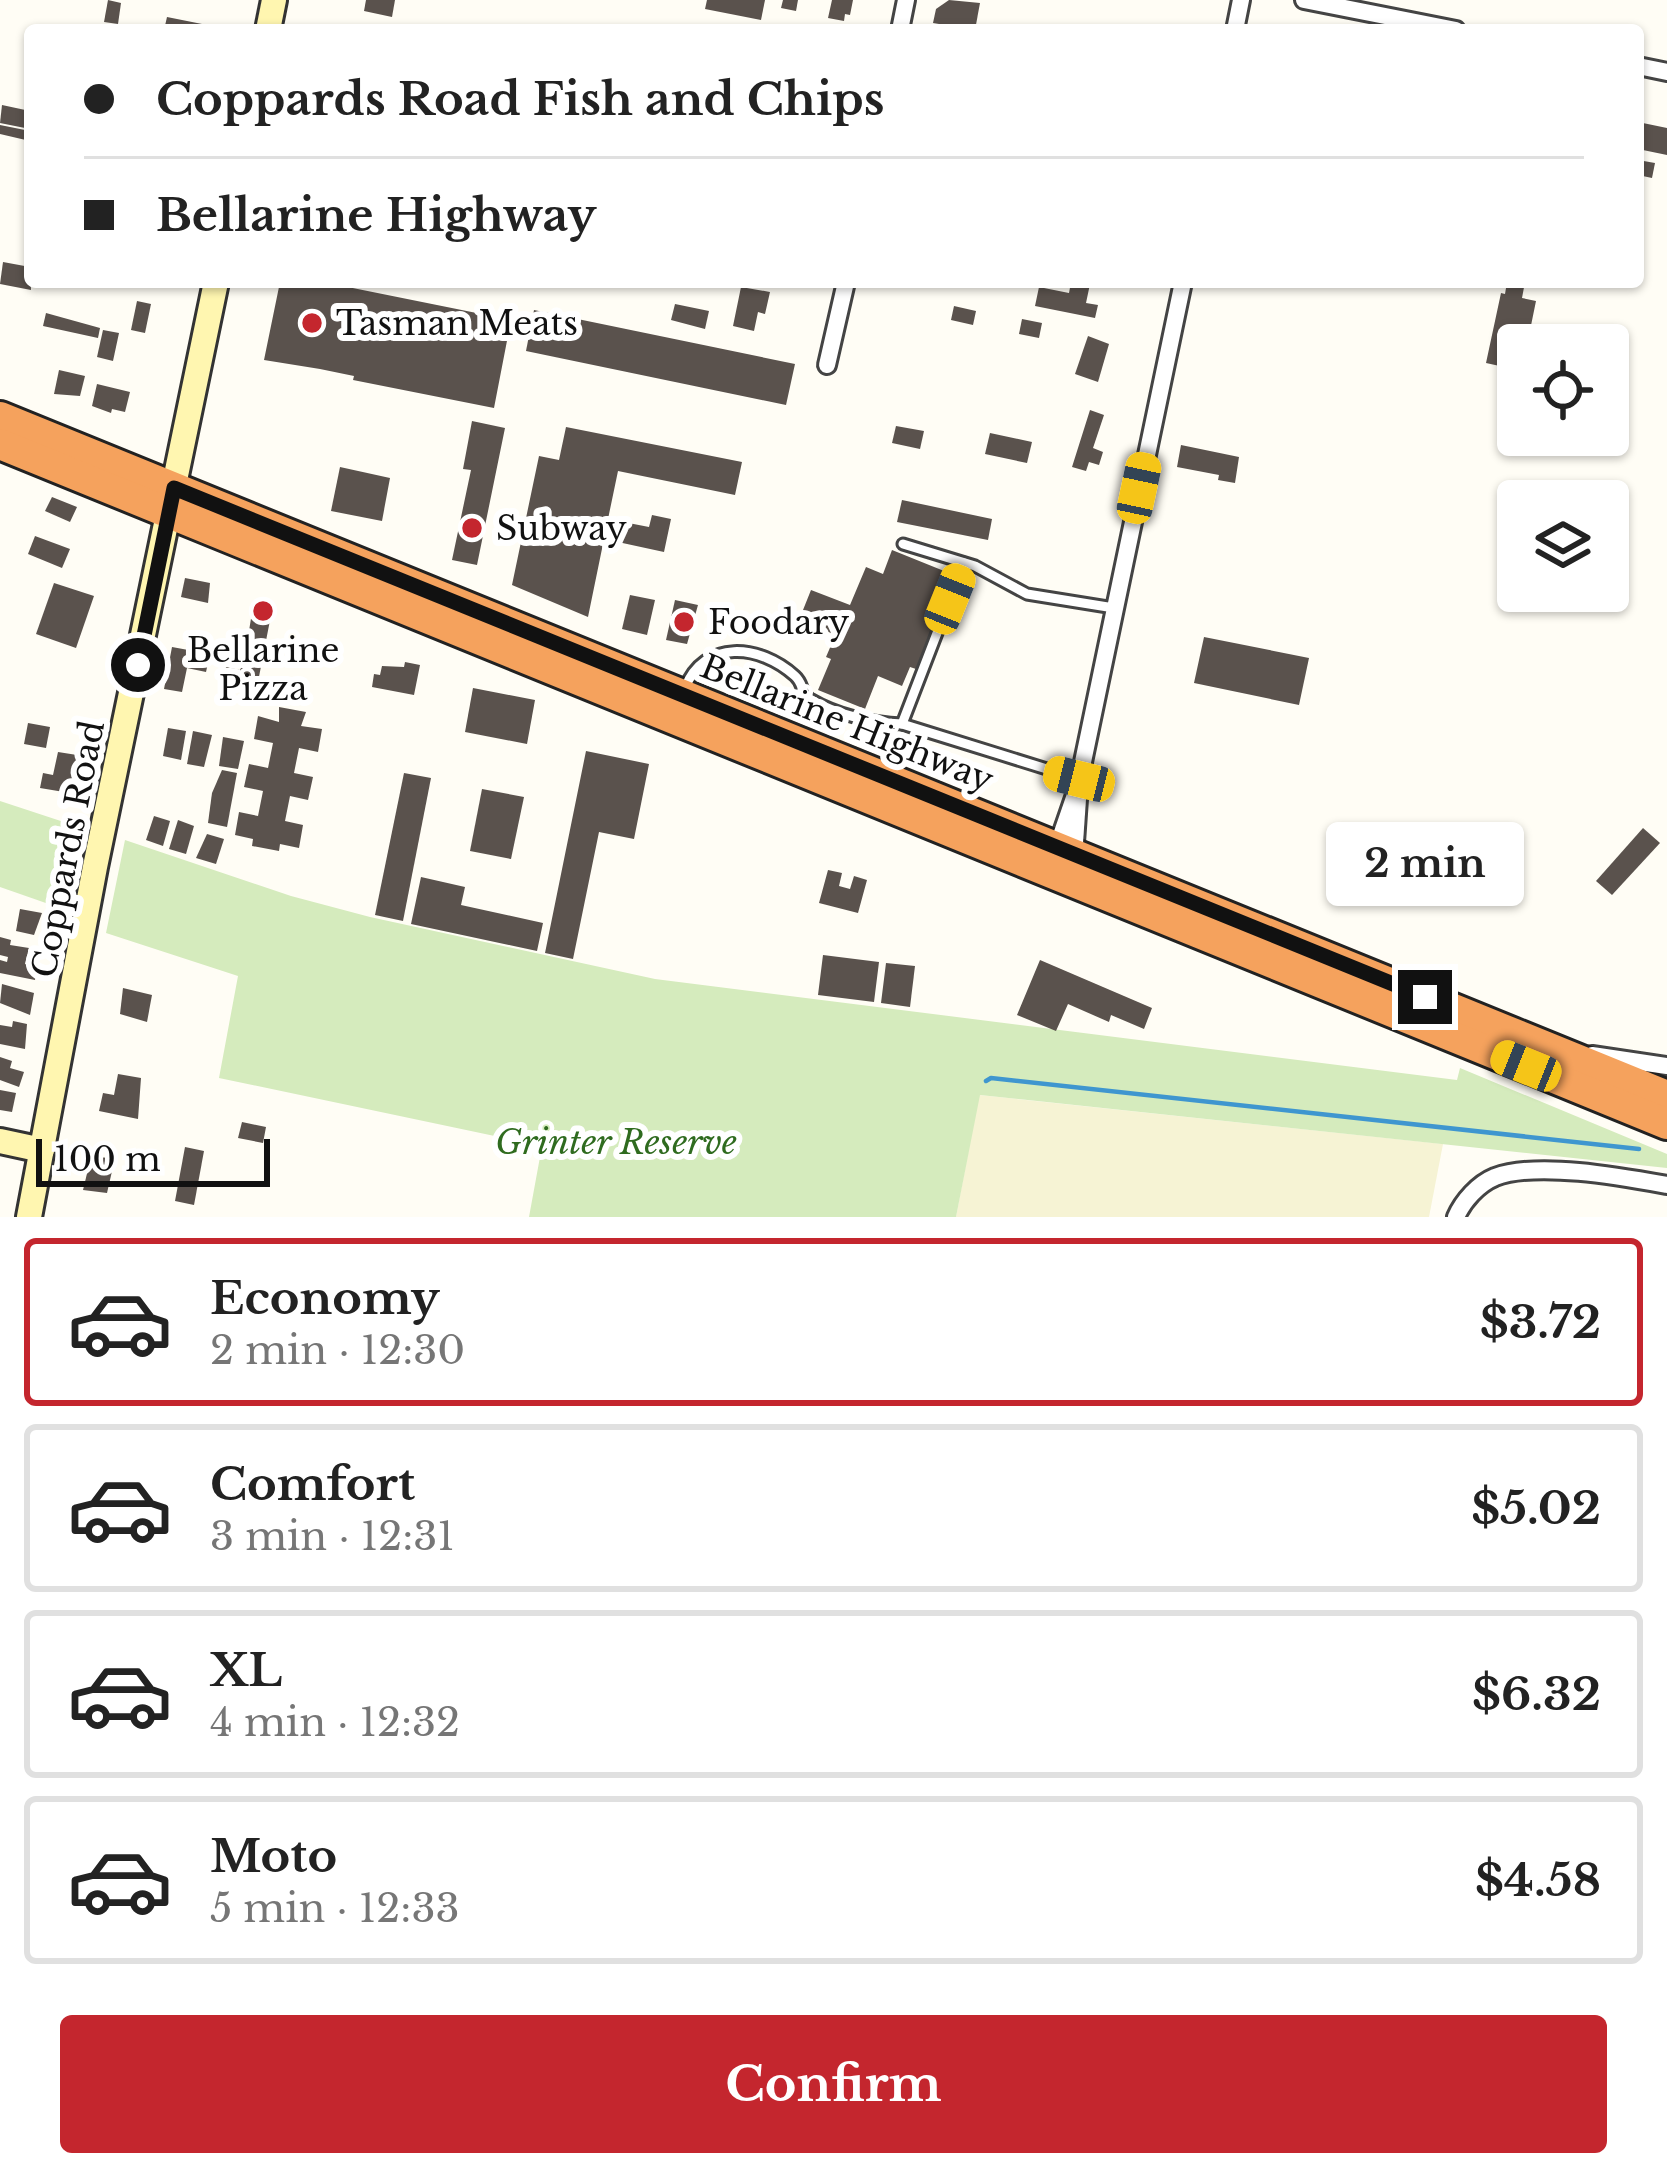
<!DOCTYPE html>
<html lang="en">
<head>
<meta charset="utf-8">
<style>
  :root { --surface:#fff; --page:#f2f2f2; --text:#222; --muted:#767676; --line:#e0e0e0; --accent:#c4262e }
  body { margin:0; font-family:"Libre Baskerville",serif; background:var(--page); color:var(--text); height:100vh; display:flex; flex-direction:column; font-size:45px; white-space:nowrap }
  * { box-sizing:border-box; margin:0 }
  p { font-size:39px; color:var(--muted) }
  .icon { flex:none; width:66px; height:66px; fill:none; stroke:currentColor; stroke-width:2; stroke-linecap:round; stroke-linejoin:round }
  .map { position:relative; height:1217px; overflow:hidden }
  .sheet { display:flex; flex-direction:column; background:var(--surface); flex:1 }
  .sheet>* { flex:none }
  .guide { position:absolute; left:24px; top:24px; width:1620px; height:264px; border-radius:12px; box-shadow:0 3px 9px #0004; display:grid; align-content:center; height:264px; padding:0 60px; background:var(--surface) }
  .fabs { position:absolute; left:1497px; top:324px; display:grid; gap:24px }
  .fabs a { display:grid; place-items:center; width:132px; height:132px; border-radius:12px; background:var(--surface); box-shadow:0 3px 9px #0004; font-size:60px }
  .scale { position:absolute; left:36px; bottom:30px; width:234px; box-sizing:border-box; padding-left:12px; border:6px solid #111; border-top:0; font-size:33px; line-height:42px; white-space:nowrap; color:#111; -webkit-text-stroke:9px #fff; paint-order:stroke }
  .end { position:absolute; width:54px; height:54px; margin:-27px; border:15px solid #111; background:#fff; box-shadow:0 0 0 6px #fff }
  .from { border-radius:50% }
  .bubble { position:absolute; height:84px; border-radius:12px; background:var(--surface); box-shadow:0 3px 9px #0004; font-size:39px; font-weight:800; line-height:84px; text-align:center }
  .car { position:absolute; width:36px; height:72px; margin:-36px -18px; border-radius:15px; box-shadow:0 0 9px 3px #0007; background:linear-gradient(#f5c518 24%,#345 0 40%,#f5c518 0 76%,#345 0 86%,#f5c518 0) }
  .guide b { display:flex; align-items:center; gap:42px; height:114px; font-size:45px }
  .guide b+b { border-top:3px solid var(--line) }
  .guide i { width:30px; height:30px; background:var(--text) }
  ul { padding:21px 0 0; list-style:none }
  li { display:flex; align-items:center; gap:36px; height:168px; margin:0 24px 18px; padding:0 36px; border:6px solid var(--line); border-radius:12px }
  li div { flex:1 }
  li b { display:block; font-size:45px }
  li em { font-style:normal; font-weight:800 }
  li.on { border-color:var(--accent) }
  li>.icon { width:108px; height:108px; stroke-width:1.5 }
  .action { display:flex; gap:24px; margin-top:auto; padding:24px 60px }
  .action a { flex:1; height:138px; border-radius:12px; background:var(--accent); color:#fff; font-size:48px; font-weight:800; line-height:138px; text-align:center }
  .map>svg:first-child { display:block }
  .farmland { fill:#f6f3d4 }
  .green { fill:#d5ebbd }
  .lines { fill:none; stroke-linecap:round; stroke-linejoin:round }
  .stream { stroke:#3f96cf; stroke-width:4.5 }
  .building { fill:#5a524d }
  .lane-casing { stroke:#444; stroke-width:15 }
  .street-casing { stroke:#444; stroke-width:22 }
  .secondary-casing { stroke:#333; stroke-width:30 }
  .highway-casing { stroke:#222; stroke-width:36 }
  .lane { stroke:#fff; stroke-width:9 }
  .street { stroke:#fff; stroke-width:16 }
  .secondary { stroke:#fff6b0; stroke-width:24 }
  .highway { stroke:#f5a25d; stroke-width:30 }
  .route { stroke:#111; stroke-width:15 }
  .poi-dot { fill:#c4262e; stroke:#fff; stroke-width:4.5 }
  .labels { text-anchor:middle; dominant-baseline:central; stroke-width:12; stroke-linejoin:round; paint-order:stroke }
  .poi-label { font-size:33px; fill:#111; stroke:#fff; text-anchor:start }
  .street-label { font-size:33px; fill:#111; stroke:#fff }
  .park-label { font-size:33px; font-style:italic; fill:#2f6b1f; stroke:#fff }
</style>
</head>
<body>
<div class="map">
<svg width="1667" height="1217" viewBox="0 0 1667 1217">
  <rect width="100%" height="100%" fill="#fffdf5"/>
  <path class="farmland" d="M979,1095L1443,1144L1429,1217H956Z"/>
  <g class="green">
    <path d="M0,801L79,827L63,909L0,887Z"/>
    <path d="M125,840L291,896L370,917L655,979L1457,1080L1460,1068L1667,1154V1168L980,1095L956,1217H529L542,1146L219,1078L238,976L106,933Z"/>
  </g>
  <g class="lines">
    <path class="stream" d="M986,1081L991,1078L1639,1149"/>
  </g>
  <g class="building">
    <path d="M108,0L121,3L118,24L104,22Z"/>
    <path d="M366,0H395L392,17L364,11Z"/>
    <path d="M707,0H765L761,20L705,9Z"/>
    <path d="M783,0H798L796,11L781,8Z"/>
    <path d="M832,0H853L850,15L845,14L844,21L828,18Z"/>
    <path d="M949,0L980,3L975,30L933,23L936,9Z"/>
    <path d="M167,17L222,28V30H164Z"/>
    <path d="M2,105L30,111V129L0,123Z"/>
    <path d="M1638,122L1667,128V155L1638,149Z"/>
    <path d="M0,125L30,131V141L0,134Z"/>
    <path d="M1638,160L1655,163L1652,178L1638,175Z"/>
    <path d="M3,262L30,267L31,290L0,284Z"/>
    <path d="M280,282H323L511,320L494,408L353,380L354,376L320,369L264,360Z"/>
    <path d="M1071,282L1090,284L1086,303L1098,305L1095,318L1035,306L1039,287L1069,293Z"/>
    <path d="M1507,282H1525L1522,298L1536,301L1527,345H1518V370L1486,363L1501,293L1505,294Z"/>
    <path d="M741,287L770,292L765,314L758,312L754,331L733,326Z"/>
    <path d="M137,301L151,304L145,333L131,330Z"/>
    <path d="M675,304L709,311L705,329L671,320Z"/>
    <path d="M954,306L976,311L973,325L951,320Z"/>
    <path d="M534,310L795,364L786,405L526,351Z"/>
    <path d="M46,313L100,328L98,338L43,326Z"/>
    <path d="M1022,319L1042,323L1039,338L1019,334Z"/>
    <path d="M103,330L119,333L113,361L97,357Z"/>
    <path d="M1088,336L1109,344L1098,382L1075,374Z"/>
    <path d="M59,370L85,376L80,396L54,394Z"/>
    <path d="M97,384L130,392L125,412L112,409L111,413L92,406Z"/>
    <path d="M1090,410L1104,415L1093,448L1103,452L1099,465L1089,462L1086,471L1072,467Z"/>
    <path d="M472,421L505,428L477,565L452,560L471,470L463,469Z"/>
    <path d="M896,426L924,431L920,449L892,443Z"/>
    <path d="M566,427L742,462L735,495L618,471L608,519L649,527L652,515L671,519L664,552L604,539L588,617L512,585L539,456L559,460Z"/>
    <path d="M990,433L1032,442L1027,463L985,454Z"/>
    <path d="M1181,445L1239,457L1235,483L1218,480L1219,475L1177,467Z"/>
    <path d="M340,467L390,478L382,521L331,511Z"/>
    <path d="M52,497L77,507L70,522L45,511Z"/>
    <path d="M902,500L992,519L988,540L897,522Z"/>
    <path d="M35,536L70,549L62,568L28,554Z"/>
    <path d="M892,550L949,573L934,622L947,628L939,645L927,640L916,669L910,667L902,686L878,676L865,709L818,690L831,659L826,657L832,643L827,641L831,633L799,620L811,590L850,605L866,567L883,574Z"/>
    <path d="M185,578L210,583L208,603L181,597Z"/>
    <path d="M54,583L94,596L76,648L36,634Z"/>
    <path d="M630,595L655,600L647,635L622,629Z"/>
    <path d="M675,600L698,605L687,644L666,640Z"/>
    <path d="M253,606L272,610L256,692L222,686L227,676H224L226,667L240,670L244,662Z"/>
    <path d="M1204,637L1309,658L1299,705L1194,683Z"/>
    <path d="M172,647L210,654L206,672L187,668L182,692L164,689Z"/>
    <path d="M405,662L420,665L414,695L372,687L374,674L380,675L382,666L404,667Z"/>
    <path d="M473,688L535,700L527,744L465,732Z"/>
    <path d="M279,707L306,712L301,726L322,729L318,752L299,748L294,773L313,777L308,800L290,796L285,821L303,825L299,848L280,844L279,851L252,846L253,839L235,835L239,812L258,816L263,791L244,787L249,764L268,768L273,743L254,739L258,716L279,722Z"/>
    <path d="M28,723L50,727L46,748L24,744Z"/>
    <path d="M168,728L186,731L181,760L163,756Z"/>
    <path d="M193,731L212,735L204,767L187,764Z"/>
    <path d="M223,737L244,741L238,769L219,766Z"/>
    <path d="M586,751L649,764L634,839L599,832L573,959L545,953Z"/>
    <path d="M58,752L77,755L70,793L40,788L43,773L53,775Z"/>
    <path d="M222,770L237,773L227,827L208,823L212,793Z"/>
    <path d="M404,773L431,778L403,921L375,915Z"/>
    <path d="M482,789L524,797L511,859L470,851Z"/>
    <path d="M154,816L170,821L163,846L146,840Z"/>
    <path d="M178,820L194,826L186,854L169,849Z"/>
    <path d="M1643,828L1660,843L1612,895L1596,881Z"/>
    <path d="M207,834L224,839L216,864L196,858Z"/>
    <path d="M828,870L842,873L839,886L850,889L854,876L867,880L858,913L819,903Z"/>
    <path d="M421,877L465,887L461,905L543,923L537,951L411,924Z"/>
    <path d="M20,909L42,913L34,935L16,931Z"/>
    <path d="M0,937L11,940L10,945L29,948L25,964L37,966L35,980L0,973V960L7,962L8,957L0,955Z"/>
    <path d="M823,955L879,962L874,1002L818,995Z"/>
    <path d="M1040,960L1152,1008L1144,1029L1111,1015L1109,1022L1068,1004L1056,1031L1017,1015Z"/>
    <path d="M886,963L915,966L910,1007L881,1003Z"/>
    <path d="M2,984L34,993L30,1015L0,1003Z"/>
    <path d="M123,988L152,995L147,1022L120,1014Z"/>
    <path d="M13,1021L27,1024L25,1049L0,1044V1025L12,1027Z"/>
    <path d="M0,1057L12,1061L10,1068L24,1072L19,1087L0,1080Z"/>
    <path d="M118,1074L141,1078L138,1119L99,1111L103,1093L114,1095Z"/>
    <path d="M0,1090L16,1093L12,1112L0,1110Z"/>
    <path d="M242,1122L266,1127L263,1143L238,1138Z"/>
    <path d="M185,1147L204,1151L194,1205L175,1201Z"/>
    <path d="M91,1157L115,1158L107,1193L83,1190Z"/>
  </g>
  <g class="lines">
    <g class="lane-casing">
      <g id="lane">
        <path d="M903,544L975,566L1027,594L1114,608"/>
        <path d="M685,688C704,639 760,644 795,676C804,684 800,692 810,699C837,715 872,723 902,724L1079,779"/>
        <path d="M902,724L964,563"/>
      </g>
    </g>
    <g class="street-casing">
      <g id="street">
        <path d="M1304,0L1456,30"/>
        <path d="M900,30L906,0"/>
        <path d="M1235,30L1241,0"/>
        <path d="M1638,66L1667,72"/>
        <path d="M827,365L846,282"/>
        <path d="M1058,855L1057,847L1078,786L1183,282"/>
        <path d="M1074,857L1078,799"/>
        <path d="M1592,1055L1667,1066"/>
        <path d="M1456,1217C1463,1201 1478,1184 1495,1177C1537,1161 1623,1177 1667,1185"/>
      </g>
    </g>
    <g class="secondary-casing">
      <g id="secondary">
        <path d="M268,30L274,0"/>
        <path d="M0,1141L42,1150"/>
        <path d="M29,1217L95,867L216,282"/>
      </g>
    </g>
    <g class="highway-casing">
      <g id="highway">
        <path d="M0,417L1667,1096"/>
        <path d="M0,444L1667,1124"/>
      </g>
    </g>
    <use href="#lane" class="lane"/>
    <use href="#street" class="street"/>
    <use href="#secondary" class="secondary"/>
    <use href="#highway" class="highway"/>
  </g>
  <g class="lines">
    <path class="route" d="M138,665L174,488L1425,997"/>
  </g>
  <g class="poi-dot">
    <circle cx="312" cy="323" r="12"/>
    <circle cx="472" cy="528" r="12"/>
    <circle cx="263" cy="611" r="12"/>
    <circle cx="684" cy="622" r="12"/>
  </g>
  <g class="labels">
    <g class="poi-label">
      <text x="336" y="323">Tasman Meats</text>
      <text x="496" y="528">Subway</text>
      <text x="708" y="622">Foodary</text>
      <text x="263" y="650" text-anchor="middle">Bellarine<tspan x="263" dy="38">Pizza</tspan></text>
    </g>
    <g class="street-label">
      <text transform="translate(847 723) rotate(22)">Bellarine Highway</text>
      <text transform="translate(68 849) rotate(-79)">Coppards Road</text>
    </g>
    <g class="park-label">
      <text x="616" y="1142">Grinter Reserve</text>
    </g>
  </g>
</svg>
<div class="fabs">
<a><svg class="icon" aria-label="locate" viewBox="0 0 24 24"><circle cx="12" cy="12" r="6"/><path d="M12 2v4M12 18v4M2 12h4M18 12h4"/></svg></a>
<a><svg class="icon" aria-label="layers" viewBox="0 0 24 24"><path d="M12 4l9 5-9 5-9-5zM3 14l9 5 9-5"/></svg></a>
</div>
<div class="scale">100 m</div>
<i class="end from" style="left:138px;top:665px"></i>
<i class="end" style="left:1425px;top:997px"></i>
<div class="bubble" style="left:1326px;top:822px;width:198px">2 min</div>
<i class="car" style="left:1139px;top:488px;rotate:12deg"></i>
<i class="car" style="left:950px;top:599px;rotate:22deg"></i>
<i class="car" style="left:1079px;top:779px;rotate:284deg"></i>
<i class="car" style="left:1526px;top:1066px;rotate:292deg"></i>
<div class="guide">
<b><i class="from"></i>Coppards Road Fish and Chips</b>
<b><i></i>Bellarine Highway</b>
</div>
</div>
<section class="sheet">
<ul>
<li class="on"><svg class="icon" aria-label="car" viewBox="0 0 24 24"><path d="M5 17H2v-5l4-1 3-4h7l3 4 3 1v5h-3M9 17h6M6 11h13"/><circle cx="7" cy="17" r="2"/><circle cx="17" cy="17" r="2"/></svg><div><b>Economy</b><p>2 min · 12:30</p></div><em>$3.72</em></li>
<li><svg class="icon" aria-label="car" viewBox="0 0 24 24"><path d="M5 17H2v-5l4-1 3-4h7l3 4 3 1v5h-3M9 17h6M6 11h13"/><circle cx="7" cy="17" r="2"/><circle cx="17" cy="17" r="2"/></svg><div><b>Comfort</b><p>3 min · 12:31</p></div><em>$5.02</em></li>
<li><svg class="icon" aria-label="car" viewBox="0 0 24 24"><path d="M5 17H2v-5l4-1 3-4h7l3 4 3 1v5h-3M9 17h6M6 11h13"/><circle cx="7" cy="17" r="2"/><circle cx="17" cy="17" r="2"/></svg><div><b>XL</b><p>4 min · 12:32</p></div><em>$6.32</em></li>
<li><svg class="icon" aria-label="car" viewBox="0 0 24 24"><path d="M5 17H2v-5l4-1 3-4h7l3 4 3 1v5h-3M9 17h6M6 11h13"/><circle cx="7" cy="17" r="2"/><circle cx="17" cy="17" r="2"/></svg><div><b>Moto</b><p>5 min · 12:33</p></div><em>$4.58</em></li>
</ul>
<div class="action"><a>Confirm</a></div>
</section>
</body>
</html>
